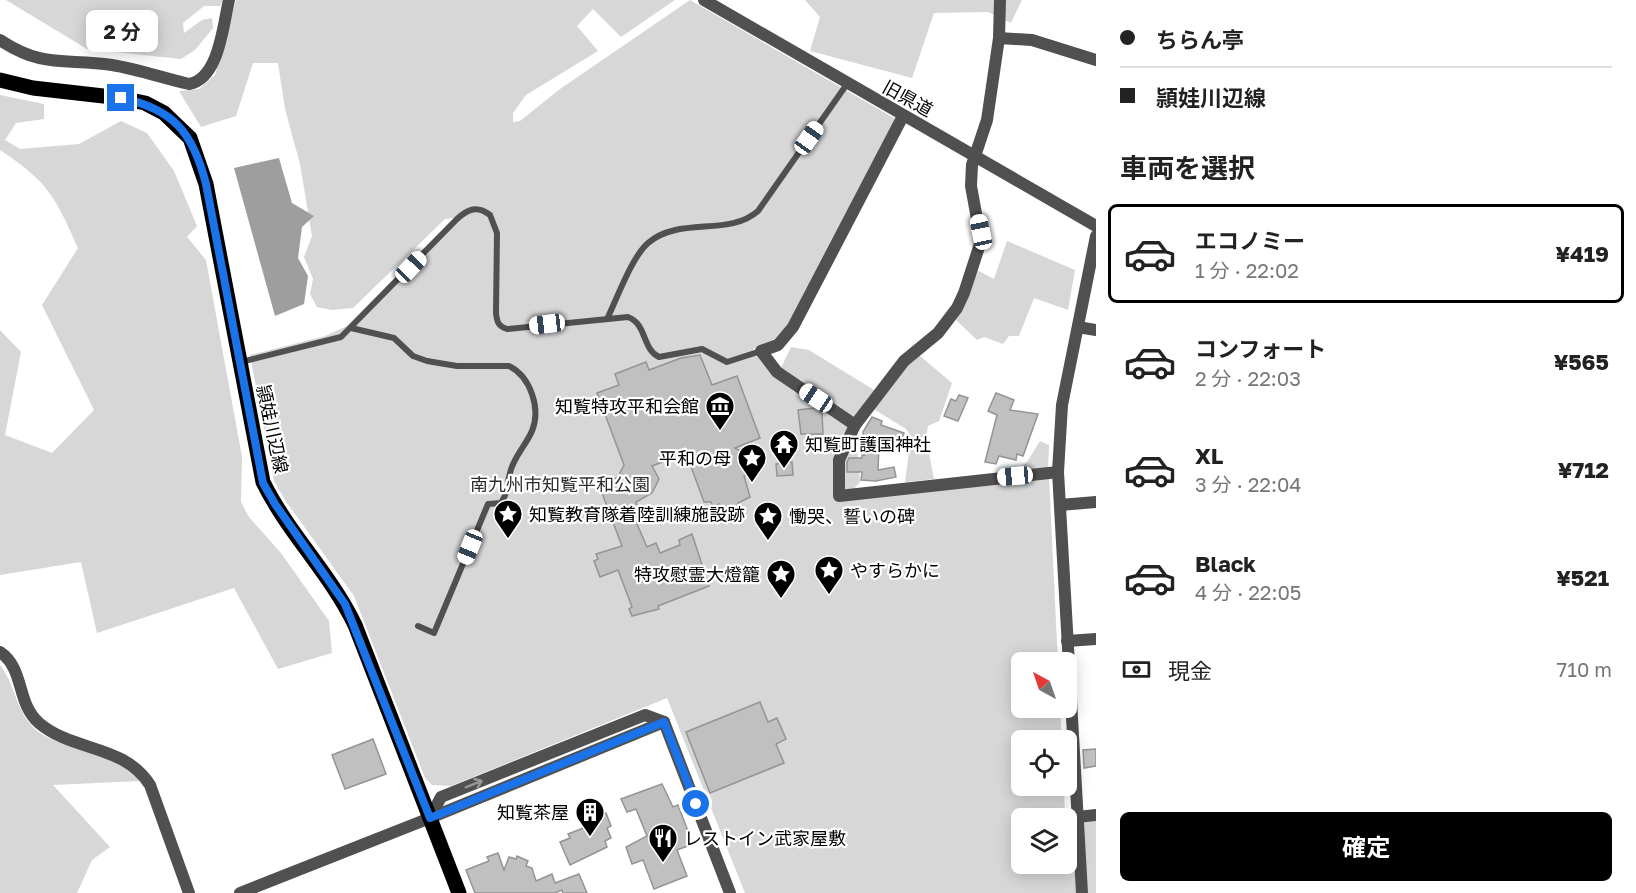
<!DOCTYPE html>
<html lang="ja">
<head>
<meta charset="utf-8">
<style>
  :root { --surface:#fff; --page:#f2f2f2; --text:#222; --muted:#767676; --line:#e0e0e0; --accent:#000 }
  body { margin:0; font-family:"Golos Text","Noto Sans JP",sans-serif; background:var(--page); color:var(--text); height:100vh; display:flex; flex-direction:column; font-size:22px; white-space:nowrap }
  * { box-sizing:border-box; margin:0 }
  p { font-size:20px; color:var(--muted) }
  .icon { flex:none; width:33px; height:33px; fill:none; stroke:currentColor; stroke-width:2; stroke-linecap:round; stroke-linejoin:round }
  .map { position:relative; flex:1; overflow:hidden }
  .sheet { display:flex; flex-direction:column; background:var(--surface); width:540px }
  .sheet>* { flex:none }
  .guide { display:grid; align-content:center; height:132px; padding:0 24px; background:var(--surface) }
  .needle { width:39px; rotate:320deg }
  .fabs { position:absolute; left:1011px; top:652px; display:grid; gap:12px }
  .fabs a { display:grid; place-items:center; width:66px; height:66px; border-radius:9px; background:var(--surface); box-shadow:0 3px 15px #0003; font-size:30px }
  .end { position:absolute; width:27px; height:27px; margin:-14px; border:8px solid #1a73e8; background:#fff; box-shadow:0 0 0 3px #fff }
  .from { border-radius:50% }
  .bubble { position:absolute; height:42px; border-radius:9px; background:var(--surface); box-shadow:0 3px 15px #0003; font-size:20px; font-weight:700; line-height:42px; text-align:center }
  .car { position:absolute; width:18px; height:36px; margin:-18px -9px; border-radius:8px; box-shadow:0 0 4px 2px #0007; background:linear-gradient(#fff 24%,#345 0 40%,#fff 0 76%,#345 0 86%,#fff 0) }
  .guide b { display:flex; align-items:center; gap:21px; height:57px; font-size:22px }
  .guide b+b { border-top:2px solid var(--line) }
  .guide i { width:15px; height:15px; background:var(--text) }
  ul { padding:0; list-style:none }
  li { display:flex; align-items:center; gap:18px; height:99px; margin:0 12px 9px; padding:0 12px; border:3px solid transparent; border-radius:9px }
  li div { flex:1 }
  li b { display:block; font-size:22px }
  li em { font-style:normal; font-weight:700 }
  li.on { border-color:var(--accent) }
  li>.icon { width:54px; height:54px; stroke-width:1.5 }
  h2 { padding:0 24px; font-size:27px; line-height:72px }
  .pay { display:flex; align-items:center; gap:15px; height:66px; padding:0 24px; font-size:22px }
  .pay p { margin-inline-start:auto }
  .primary-button { display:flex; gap:12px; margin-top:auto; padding:12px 24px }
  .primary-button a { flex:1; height:69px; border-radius:9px; background:var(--accent); color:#fff; font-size:24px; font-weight:700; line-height:69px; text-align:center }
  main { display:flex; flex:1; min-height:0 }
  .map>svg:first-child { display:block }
  .green { fill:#d7d7d7 }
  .water { fill:#9e9e9e }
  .building { fill:#c0c0c0; stroke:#949494; stroke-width:1.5 }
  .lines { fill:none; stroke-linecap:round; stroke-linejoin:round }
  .service { stroke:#505050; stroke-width:6 }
  .minor { stroke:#505050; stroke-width:12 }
  .tertiary { stroke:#505050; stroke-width:12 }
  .primary { stroke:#000; stroke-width:15 }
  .oneway { stroke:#969696 }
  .route { stroke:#1a73e8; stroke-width:8 }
  .labels { text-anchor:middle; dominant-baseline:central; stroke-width:4.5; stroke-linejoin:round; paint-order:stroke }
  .street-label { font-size:18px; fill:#000; stroke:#fff }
  .poi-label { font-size:18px; fill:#000; stroke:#fff; text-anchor:start }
  .park-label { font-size:18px; fill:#2e2e2e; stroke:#fff }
</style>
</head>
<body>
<main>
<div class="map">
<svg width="1096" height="893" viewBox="0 0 1096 893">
  <rect width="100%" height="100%" fill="#fff"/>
  <g class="green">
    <path d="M6,0H223L220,6H204L183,23L184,33L202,20L212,18L213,28L195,50L181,59L87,49Z"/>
    <path d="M236,0H675L621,37L593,9L577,26L598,51L526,95L513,113V122L520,121L560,89L690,0L894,118L895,123L784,334L775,341L753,349L774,374L850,429L857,446L860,482L853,490L1049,477L1058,663H1022V708H1060L1062,741H1022V786H1064L1065,819H1022V864H1066L1067,823L1096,820V893H745L667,698L451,786L432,785L425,778L354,596L285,500L274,481L250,355L325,336L347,326L454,218L445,219L353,308L332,310L317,307L310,294L313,279L304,257L312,236L300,164L285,109L278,63H253L236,116L201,127L179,91L199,89L215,75Z"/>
    <path d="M805,0H1022L1011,23L988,12L934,13L912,78L810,51L820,17Z"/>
    <path d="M0,95L44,104V119L16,123L5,140L20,149L79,144L121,121L147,133L174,171L197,226L187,237L206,260L242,457L241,502L249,517L281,553L329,621L332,653L278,669L234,588L97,633L81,562L0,575V330L21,352L5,435L52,453L94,410L42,305L78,248C55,196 48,182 0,150Z"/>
    <path d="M1007,241L1075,270L1068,310L1034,298L1019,336H1009L1003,344L984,337L977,340L956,320L966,301L977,270L994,279Z"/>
    <path d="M791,347L809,350L874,390L853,420L780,370Z"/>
    <path d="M919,355L952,383L939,421L928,426L926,438L934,479L905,482L909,451L916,443L906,429L872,408L905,367Z"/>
    <path d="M1040,441L1049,445L1048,469L1013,473L1027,462Z"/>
    <path d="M0,665C17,686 15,715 40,733C66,751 124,751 140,781L53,785L110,847L92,860L77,893H0Z"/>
  </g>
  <path class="water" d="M279,158L292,203L314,216L302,227L298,258L308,276L304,304L275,316L234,168Z"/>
  <g class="building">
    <path d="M700,355L712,385L737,376L760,438L735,448L757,461L756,470L744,476L750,497L738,503L737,509L730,513H727L719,504L713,507L711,502H704L686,453L652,466L659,479L652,493L636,502L643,521L637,524L647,547L656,543L660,553L680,545L679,540L692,534L709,586L658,606L659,609L632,616L629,609L632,607L618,570L600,577L594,561L598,559L596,554L622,546L599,485L618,477L624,465L597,393L619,385L615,374L646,362L649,370L681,358Z"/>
    <path d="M996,393L1014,400L1010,410L1038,414L1023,456L1017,454L1016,460L999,456L996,464L985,462L997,415L988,411Z"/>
    <path d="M959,395L968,398L958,421L944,416L951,399L956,401Z"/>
    <path d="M815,408L822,413L823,434H801L798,410Z"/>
    <path d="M872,417L882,421L881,425L904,433L898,449L894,448L893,451L879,446L878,470L894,467L896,477L876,481L861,480L862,472H847V462L849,458H862V455H865L863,432Z"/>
    <path d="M792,462L793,475L777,476L776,464Z"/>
    <path d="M760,702L768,722L777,718L786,739L776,744L784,763L710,793L686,732Z"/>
    <path d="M373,739L386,774L345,789L332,755Z"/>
    <path d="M1096,749V766L1084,768L1083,750Z"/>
    <path d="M662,784L673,807L678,805L693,844L677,850L687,876L654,889L643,860L632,864L626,847L647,836L636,809L627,812L621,799Z"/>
    <path d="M606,813L611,826L607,828L611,838L605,841L607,847L570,865L560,842L570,838L568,834L586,827L584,822Z"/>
    <path d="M498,853L504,870L509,857L516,859L517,856L528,861L526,866L532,868L536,881L552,874L555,883L579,874L587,893H563L562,890L555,893H475L466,870L489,861L487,857Z"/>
  </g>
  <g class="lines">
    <g class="service">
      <path d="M608,317C618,296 632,257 648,243C679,216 729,237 758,211L847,84"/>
      <path d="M351,328L394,338L413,356L427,361L457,366H509C531,377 541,409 532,431C526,445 513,458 510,473C506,487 510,488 501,503L488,504L434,633L418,626"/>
      <path d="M241,362L341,337L457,219C468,209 477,205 490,215L497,233L496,313C497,322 498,326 507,329L628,317C647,324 642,349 659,357L702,349L727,362L761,351"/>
    </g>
    <g class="minor">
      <path d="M704,0L1096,226"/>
      <path d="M999,38L1032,40L1096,60"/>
      <path d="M0,40C44,69 65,58 112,65C137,69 163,78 189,84C219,79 223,25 229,0"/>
      <path d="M903,116L793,327L778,345L761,351L777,372L855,425L839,460V496L1058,472"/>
      <path d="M1078,327L1096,330"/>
      <path d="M855,425L904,361L938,333L957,308L964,293L981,241L971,186L972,165L987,120L999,38L1000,0"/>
      <path d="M1060,505L1096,502"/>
      <path d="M1067,641L1096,639"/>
      <path d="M0,652C25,669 16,703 39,723C73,752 124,744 150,785L189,893"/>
      <path d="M1077,817L1096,815"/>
      <path d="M430,818L441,797L645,715L664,722"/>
      <path d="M430,818L664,722"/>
    </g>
    <g class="tertiary">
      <path d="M664,722L730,893"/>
      <path d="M240,893L430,818"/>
      <path d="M1082,893L1058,472L1062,405L1096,236"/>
    </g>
    <path class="primary" d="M0,80L33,88L121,98L145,103L164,113L190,138L206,184L263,482C288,533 330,573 355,625L459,893"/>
  </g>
  <defs><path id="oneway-shaft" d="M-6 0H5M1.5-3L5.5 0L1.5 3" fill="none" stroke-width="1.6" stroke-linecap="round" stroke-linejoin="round" transform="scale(1.5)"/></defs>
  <use class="oneway" href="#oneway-shaft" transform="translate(474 784) rotate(-22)"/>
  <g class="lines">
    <path class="route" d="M121,98C174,109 193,133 206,184L263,483L275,504L345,604L430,818L664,722L696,804"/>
  </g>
  <defs>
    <g id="museum-pin" transform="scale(1.5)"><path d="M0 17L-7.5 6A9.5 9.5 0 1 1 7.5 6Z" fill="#000" stroke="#fff"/><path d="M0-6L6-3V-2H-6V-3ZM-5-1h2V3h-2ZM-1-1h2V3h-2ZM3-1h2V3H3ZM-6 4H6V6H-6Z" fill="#fff"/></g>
    <g id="temple-pin" transform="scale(1.5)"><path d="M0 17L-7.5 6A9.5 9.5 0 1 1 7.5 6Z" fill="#000" stroke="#fff"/><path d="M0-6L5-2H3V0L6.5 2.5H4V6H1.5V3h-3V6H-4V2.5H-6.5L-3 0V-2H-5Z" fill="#fff"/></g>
    <g id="sight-pin" transform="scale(1.5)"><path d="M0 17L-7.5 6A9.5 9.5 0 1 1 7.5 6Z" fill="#000" stroke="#fff"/><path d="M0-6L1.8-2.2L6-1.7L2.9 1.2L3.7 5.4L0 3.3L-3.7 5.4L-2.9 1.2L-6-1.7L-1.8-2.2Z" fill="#fff"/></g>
    <g id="building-pin" transform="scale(1.5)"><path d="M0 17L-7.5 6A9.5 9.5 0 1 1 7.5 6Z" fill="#000" stroke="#fff"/><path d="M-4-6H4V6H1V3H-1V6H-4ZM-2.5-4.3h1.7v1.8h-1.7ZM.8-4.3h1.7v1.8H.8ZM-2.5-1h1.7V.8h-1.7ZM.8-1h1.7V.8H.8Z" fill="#fff"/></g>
    <g id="restaurant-pin" transform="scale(1.5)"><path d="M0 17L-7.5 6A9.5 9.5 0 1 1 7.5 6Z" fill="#000" stroke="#fff"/><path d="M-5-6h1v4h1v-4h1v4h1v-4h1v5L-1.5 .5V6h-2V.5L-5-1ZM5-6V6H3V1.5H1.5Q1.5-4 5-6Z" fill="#fff"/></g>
  </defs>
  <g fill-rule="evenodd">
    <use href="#museum-pin" x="720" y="406"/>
    <use href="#temple-pin" x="784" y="444"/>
    <use href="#sight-pin" x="752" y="458"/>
    <use href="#sight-pin" x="508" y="514"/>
    <use href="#sight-pin" x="768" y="516"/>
    <use href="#sight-pin" x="829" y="570"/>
    <use href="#sight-pin" x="781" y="574"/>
    <use href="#building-pin" x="590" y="812"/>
    <use href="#restaurant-pin" x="663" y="838"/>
  </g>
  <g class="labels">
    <g class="street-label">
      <text transform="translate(908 98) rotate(29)">旧県道</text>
      <text transform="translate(273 429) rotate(78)">頴娃川辺線</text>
    </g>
    <g class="poi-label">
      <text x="699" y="406" text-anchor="end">知覧特攻平和会館</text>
      <text x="805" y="444">知覧町護国神社</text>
      <text x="731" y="458" text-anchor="end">平和の母</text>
      <text x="529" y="514">知覧教育隊着陸訓練施設跡</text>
      <text x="789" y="516">慟哭、誓いの碑</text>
      <text x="850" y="570">やすらかに</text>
      <text x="760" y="574" text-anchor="end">特攻慰霊大燈籠</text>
      <text x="569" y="812" text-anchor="end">知覧茶屋</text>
      <text x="684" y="838">レストイン武家屋敷</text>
    </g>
    <g class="park-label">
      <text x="560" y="484">南九州市知覧平和公園</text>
    </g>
  </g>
</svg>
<div class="fabs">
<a><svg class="needle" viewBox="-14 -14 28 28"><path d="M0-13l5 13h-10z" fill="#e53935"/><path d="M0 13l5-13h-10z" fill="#767676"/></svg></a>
<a><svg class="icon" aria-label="locate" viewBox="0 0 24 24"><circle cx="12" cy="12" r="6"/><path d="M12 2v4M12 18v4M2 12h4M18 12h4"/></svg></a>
<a><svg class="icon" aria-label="layers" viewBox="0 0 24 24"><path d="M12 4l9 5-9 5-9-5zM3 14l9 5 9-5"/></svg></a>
</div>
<i class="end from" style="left:696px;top:804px"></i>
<i class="end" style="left:121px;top:98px"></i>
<div class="bubble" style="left:86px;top:10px;width:72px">2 分</div>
<i class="car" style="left:809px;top:138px;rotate:35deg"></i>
<i class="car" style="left:981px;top:232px;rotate:348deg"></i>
<i class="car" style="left:411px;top:267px;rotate:44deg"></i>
<i class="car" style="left:547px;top:324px;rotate:263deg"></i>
<i class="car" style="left:816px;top:398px;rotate:304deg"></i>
<i class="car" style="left:1015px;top:476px;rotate:265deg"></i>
<i class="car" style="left:470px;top:547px;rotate:202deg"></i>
</div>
<section class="sheet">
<div class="guide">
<b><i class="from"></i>ちらん亭</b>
<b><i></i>頴娃川辺線</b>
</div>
<h2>車両を選択</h2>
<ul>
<li class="on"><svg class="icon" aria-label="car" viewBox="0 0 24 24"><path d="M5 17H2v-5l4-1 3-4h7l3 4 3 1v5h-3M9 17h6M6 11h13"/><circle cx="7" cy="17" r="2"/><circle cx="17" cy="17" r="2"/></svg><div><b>エコノミー</b><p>1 分 · 22:02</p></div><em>¥419</em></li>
<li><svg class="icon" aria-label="car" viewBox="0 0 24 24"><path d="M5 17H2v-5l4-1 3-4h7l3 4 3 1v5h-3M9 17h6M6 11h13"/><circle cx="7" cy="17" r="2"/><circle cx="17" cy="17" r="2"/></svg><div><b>コンフォート</b><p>2 分 · 22:03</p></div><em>¥565</em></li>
<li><svg class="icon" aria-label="car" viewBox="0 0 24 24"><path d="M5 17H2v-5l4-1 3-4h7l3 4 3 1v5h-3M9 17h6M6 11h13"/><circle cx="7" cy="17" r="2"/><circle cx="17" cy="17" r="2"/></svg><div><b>XL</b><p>3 分 · 22:04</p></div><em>¥712</em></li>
<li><svg class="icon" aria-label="car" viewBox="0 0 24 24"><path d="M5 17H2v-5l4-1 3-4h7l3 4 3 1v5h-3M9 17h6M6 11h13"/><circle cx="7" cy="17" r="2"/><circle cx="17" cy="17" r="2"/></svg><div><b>Black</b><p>4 分 · 22:05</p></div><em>¥521</em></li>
</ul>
<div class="pay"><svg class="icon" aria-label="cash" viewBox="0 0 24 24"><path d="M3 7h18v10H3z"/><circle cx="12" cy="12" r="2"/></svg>現金<p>710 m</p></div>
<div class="primary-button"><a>確定</a></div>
</section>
</main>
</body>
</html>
